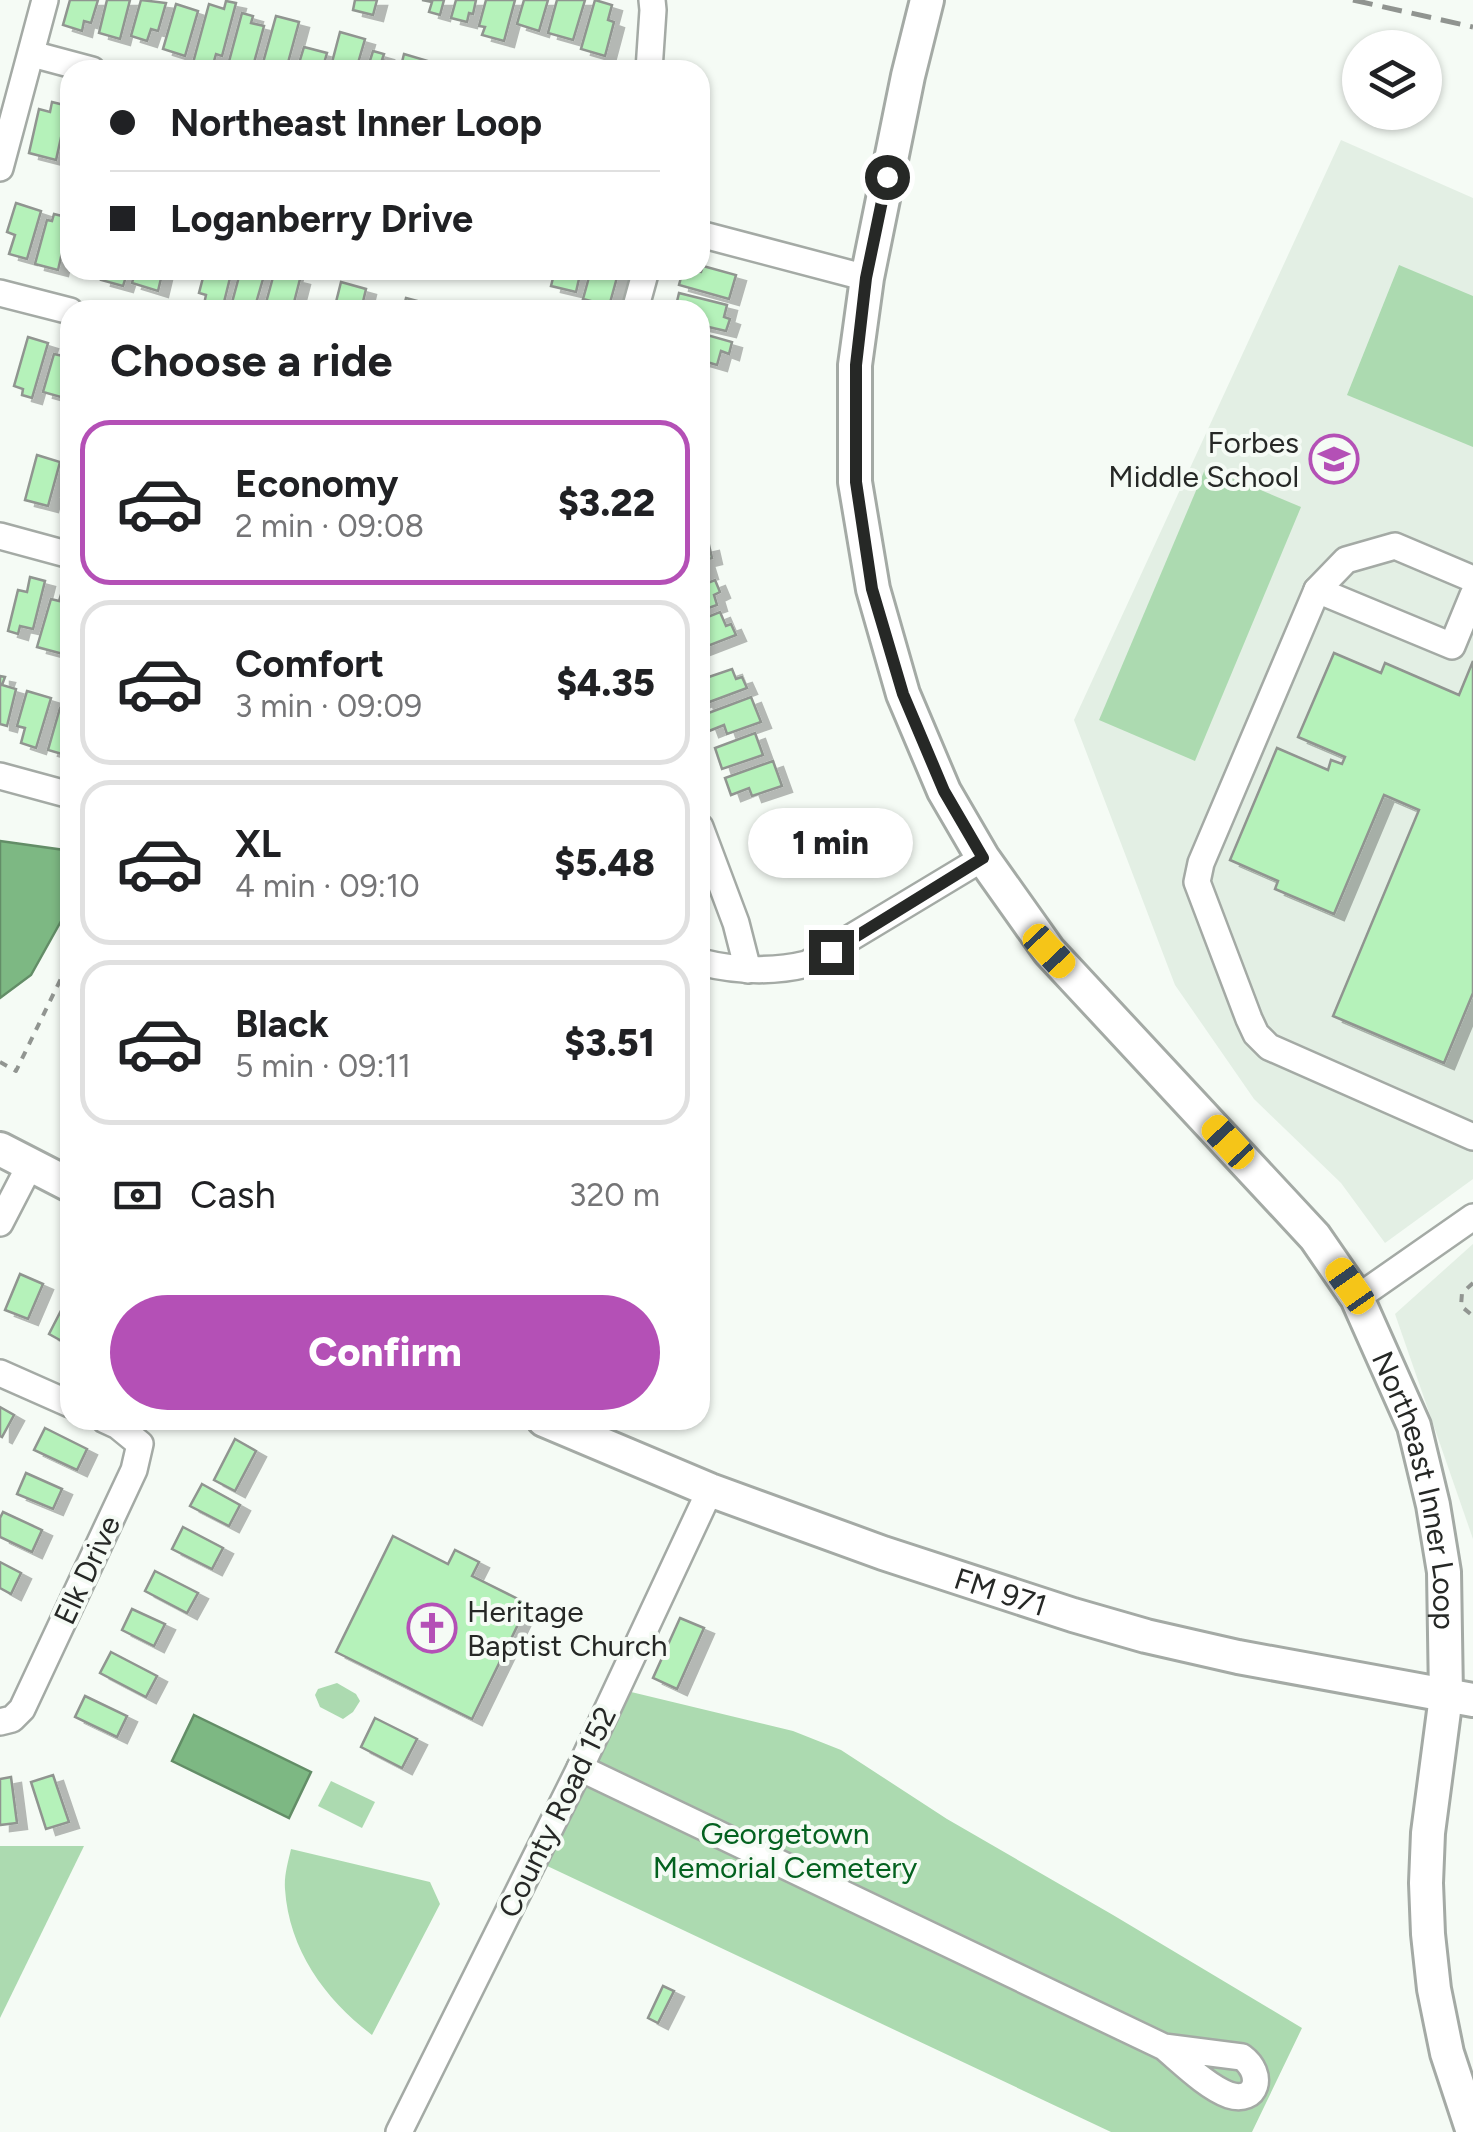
<!DOCTYPE html>
<html lang="en">
<head>
<meta charset="utf-8">
<style>
  :root { --surface:#fff; --page:#f2f2f2; --text:#202124; --muted:#757577; --line:#e0e0e0; --accent:#b450b6 }
  body { margin:0; font-family:Figtree,sans-serif; background:var(--page); color:var(--text); height:100vh; display:flex; flex-direction:column; font-size:38px; white-space:nowrap }
  * { box-sizing:border-box; margin:0 }
  p { font-size:32px; color:var(--muted) }
  .icon { flex:none; width:55px; height:55px; fill:none; stroke:currentColor; stroke-width:2; stroke-linecap:round; stroke-linejoin:round }
  .map { position:relative; flex:1; overflow:hidden }
  .drawer { position:absolute; left:60px; top:300px; width:650px; height:1130px; display:flex; flex-direction:column; background:var(--surface); border-radius:30px; box-shadow:0 2px 8px #0004 }
  .drawer>* { flex:none }
  .guide { position:absolute; left:60px; top:60px; width:650px; height:220px; border-radius:30px; box-shadow:0 2px 8px #0004; display:grid; align-content:center; height:220px; padding:0 50px; background:var(--surface) }
  .fabs { position:absolute; left:1342px; top:30px; display:grid; gap:20px }
  .fabs a { display:grid; place-items:center; width:100px; height:100px; border-radius:50%; background:var(--surface); box-shadow:0 2px 8px #0004; font-size:50px }
  .end { position:absolute; width:45px; height:45px; margin:-22px; border:12px solid #262826; background:#fff; box-shadow:0 0 0 5px #fff }
  .from { border-radius:50% }
  .bubble { position:absolute; height:70px; border-radius:35px; background:var(--surface); box-shadow:0 2px 8px #0004; font-size:32px; font-weight:800; line-height:70px; text-align:center }
  .car { position:absolute; width:30px; height:60px; margin:-30px -15px; border-radius:12px; box-shadow:0 0 8px 2px #0007; background:linear-gradient(#f5c518 24%,#345 0 40%,#f5c518 0 76%,#345 0 86%,#f5c518 0) }
  .guide b { display:flex; align-items:center; gap:35px; height:95px; font-size:38px }
  .guide b+b { border-top:2px solid var(--line) }
  .guide i { width:25px; height:25px; background:var(--text) }
  ul { padding:0; list-style:none }
  li { display:flex; align-items:center; gap:30px; height:165px; margin:0 20px 15px; padding:0 30px; border:5px solid var(--line); border-radius:30px }
  li div { flex:1 }
  li b { display:block; font-size:38px }
  li em { font-style:normal; font-weight:800 }
  li.active { border-color:var(--accent) }
  li>.icon { width:90px; height:90px; stroke-width:1.5 }
  h2 { padding:0 50px; font-size:45px; line-height:120px }
  .pay { display:flex; align-items:center; gap:25px; height:110px; padding:0 50px; font-size:38px }
  .pay p { margin-inline-start:auto }
  .action { display:flex; gap:20px; margin-top:auto; padding:20px 50px }
  .action a { flex:1; height:115px; border-radius:60px; background:var(--accent); color:#fff; font-size:40px; font-weight:800; line-height:115px; text-align:center }
  .map>svg:first-child { display:block }
  .built { fill:#e3efe4 }
  .green { fill:#acdab0 }
  .water { fill:#7db883; stroke:#638d67; stroke-width:2.5 }
  .building { fill:#b5f2ba; stroke:#909590; stroke-width:2.5; filter:url(#shadow) }
  .lines { fill:none; stroke-linecap:round; stroke-linejoin:round }
  .minor-casing { stroke:#a4aaa5; stroke-width:30 }
  .major-casing { stroke:#a4aaa5; stroke-width:38 }
  .path { stroke:#919591; stroke-width:4; stroke-dasharray:8 8; stroke-linecap:butt }
  .minor { stroke:#fff; stroke-width:25 }
  .major { stroke:#fff; stroke-width:32 }
  .rail { stroke:#909490; stroke-width:5; stroke-dasharray:20 10; stroke-linecap:butt }
  .route { stroke:#262826; stroke-width:12 }
  .labels { text-anchor:middle; dominant-baseline:central; stroke-width:8; stroke-linejoin:round; paint-order:stroke }
  .poi-label { font-size:30px; fill:#262826; stroke:#f5fbf5; text-anchor:end }
  .street-label { font-size:30px; fill:#262826; stroke:#f5fbf5 }
  .park-label { font-size:30px; fill:#046220; stroke:#f5fbf5 }
</style>
</head>
<body>
<div class="map">
<svg width="1473" height="2132" viewBox="0 0 1473 2132">
  <defs>
    <filter id="shadow"><feDropShadow dx="10" dy="6" stdDeviation="0" flood-color="#0004"/></filter>
  </defs>
  <rect width="100%" height="100%" fill="#f5fbf5"/>
  <g class="built">
    <path d="M1341,140L1473,198V1179L1385,1243L1341,1183L1254,1099L1175,985L1074,720Z"/>
    <path d="M1473,1244V1539L1395,1314Z"/>
  </g>
  <g class="green">
    <path d="M1399,265L1473,296V447L1347,395Z"/>
    <path d="M1206,467L1301,507L1195,761L1099,720Z"/>
    <path d="M337,1683L356,1694L360,1701L353,1712L343,1719L320,1707L315,1695L318,1689Z"/>
    <path d="M627,1691L793,1731L841,1750L947,1819L1113,1915L1302,2028L1252,2132H1111L543,1864Z"/>
    <path d="M331,1781L375,1802L362,1828L318,1806Z"/>
    <path d="M0,1846H84L0,2018Z"/>
    <path d="M291,1849L430,1882L440,1904L372,2035C325,1999 289,1950 285,1889C284,1876 288,1862 291,1849Z"/>
  </g>
  <g class="water">
    <path d="M0,841L64,850L70,861V905L31,975L0,998Z"/>
    <path d="M194,1715L311,1772L289,1818L172,1761Z"/>
  </g>
  <g class="building">
    <path d="M70,0H98L91,23L84,21L82,31L63,25Z"/>
    <path d="M107,0H130L120,39L99,33Z"/>
    <path d="M141,0L166,3L158,31L151,29L147,41L131,36Z"/>
    <path d="M355,0H377L373,15L353,10Z"/>
    <path d="M422,0H444L440,15L429,12L432,2Z"/>
    <path d="M456,0H476L473,14L469,13L467,22L451,18Z"/>
    <path d="M486,0H515L504,41L482,35L485,27L479,26Z"/>
    <path d="M524,0H548L539,31L517,24Z"/>
    <path d="M557,0H585L573,40L548,33Z"/>
    <path d="M595,0L612,5L608,20L614,22L605,56L581,49Z"/>
    <path d="M226,1L236,3L222,56L216,54L212,68L193,63L209,4L224,9Z"/>
    <path d="M176,4L198,11L185,56L163,49Z"/>
    <path d="M242,13L253,16L251,23L264,26L252,70H230L227,69Z"/>
    <path d="M276,16L299,22L286,70H261Z"/>
    <path d="M340,32L365,39L356,70H330Z"/>
    <path d="M304,47L327,53L322,70H297Z"/>
    <path d="M373,51L384,54L382,60L392,63L390,70H367Z"/>
    <path d="M404,54L428,61L426,70H400Z"/>
    <path d="M52,102L68,106L56,160L29,153L39,109L50,112Z"/>
    <path d="M16,203L41,211L27,259L9,254L15,235L7,232Z"/>
    <path d="M54,214L70,218L58,270L35,264L47,220L52,221Z"/>
    <path d="M703,266L736,275L729,299L679,285L683,270L701,272Z"/>
    <path d="M104,270H128L123,286L101,280Z"/>
    <path d="M136,270H163L158,291L132,283Z"/>
    <path d="M205,270H232L222,310L203,309L206,295L199,293Z"/>
    <path d="M246,270L265,272L254,310H230L240,273L245,275Z"/>
    <path d="M275,270H294L292,277L300,279L292,310H264Z"/>
    <path d="M555,270H581L576,292L551,286Z"/>
    <path d="M591,270H619L608,310H596L598,303L583,299Z"/>
    <path d="M341,282L366,289L361,310H334Z"/>
    <path d="M679,293L727,305L724,317L730,319L726,331L700,325V310H675Z"/>
    <path d="M406,298L432,305L431,310H403Z"/>
    <path d="M700,333L732,342L729,354L721,351L717,365L700,360Z"/>
    <path d="M28,337L48,343L32,398L22,395L23,389L14,386Z"/>
    <path d="M66,346L70,347V391L68,399L43,392L54,354L63,356Z"/>
    <path d="M37,455L60,462L48,506L25,500Z"/>
    <path d="M70,465V515L63,513L67,500L61,498Z"/>
    <path d="M709,545L712,558L704,560L708,573L700,575V547Z"/>
    <path d="M30,577L45,581L33,629L20,626L18,634L8,631L18,590L27,592Z"/>
    <path d="M715,580L720,592L714,595L717,605L700,611V586Z"/>
    <path d="M64,585L70,587V628L63,654L37,647L51,599L59,601Z"/>
    <path d="M720,612L726,626L731,624L736,635L700,649V620Z"/>
    <path d="M1334,653L1381,673L1385,663L1459,695L1473,661V993L1444,1063L1333,1016L1419,810L1384,795L1334,914L1275,889L1278,881L1230,860L1277,748L1328,770L1331,760L1342,764L1345,757L1298,737Z"/>
    <path d="M732,669L736,679L742,677L747,688L704,704L703,700L700,701V680Z"/>
    <path d="M0,676L5,677L2,685L16,689L7,726L0,724Z"/>
    <path d="M27,691L51,698L36,748L21,743L25,728L17,726Z"/>
    <path d="M751,697L761,722L727,734L724,725L709,731L703,715Z"/>
    <path d="M60,708L70,711L69,756L48,750Z"/>
    <path d="M755,733L763,755L722,769L715,748Z"/>
    <path d="M773,761L782,786L752,796L749,788L731,795L725,778Z"/>
    <path d="M20,1274L43,1284L28,1319L5,1310Z"/>
    <path d="M69,1295H70L69,1345L49,1334Z"/>
    <path d="M0,1407L14,1415L2,1437L0,1436Z"/>
    <path d="M45,1428L87,1449L77,1470L34,1450Z"/>
    <path d="M235,1439L256,1451L235,1491L214,1480Z"/>
    <path d="M26,1473L62,1489L53,1509L17,1494Z"/>
    <path d="M202,1484L240,1505L229,1526L190,1506Z"/>
    <path d="M3,1512L42,1530L32,1552L0,1537V1518Z"/>
    <path d="M183,1527L223,1548L212,1569L172,1549Z"/>
    <path d="M393,1536L448,1564L455,1550L479,1562L472,1576L528,1604L472,1719L336,1652Z"/>
    <path d="M0,1562L21,1573L11,1594L0,1588Z"/>
    <path d="M155,1571L198,1593L187,1613L145,1591Z"/>
    <path d="M132,1609L165,1624L154,1646L122,1630Z"/>
    <path d="M680,1618L704,1628L677,1689L653,1678Z"/>
    <path d="M111,1652L157,1676L146,1697L100,1673Z"/>
    <path d="M85,1696L127,1716L117,1737L75,1717Z"/>
    <path d="M375,1718L417,1739L402,1768L361,1747Z"/>
    <path d="M53,1775L69,1822L46,1829L31,1782Z"/>
    <path d="M11,1777L17,1823L0,1825V1779Z"/>
    <path d="M663,1986L674,1991L658,2023L648,2018Z"/>
  </g>
  <g class="lines">
    <g class="minor-casing">
      <g id="minor">
        <path d="M32,54L92,70"/>
        <path d="M649,70L653,10L652,0"/>
        <path d="M0,168L45,0"/>
        <path d="M700,234L867,278"/>
        <path d="M0,293L70,311"/>
        <path d="M635,310L646,270"/>
        <path d="M0,536L70,555"/>
        <path d="M1473,579L1395,546L1346,560L1317,590L1201,863L1197,882L1249,1019L1256,1034L1269,1047L1473,1137"/>
        <path d="M1317,590L1452,646L1473,595"/>
        <path d="M0,776L70,795"/>
        <path d="M700,827L736,923L748,970"/>
        <path d="M700,962C736,971 770,973 807,964L983,858"/>
        <path d="M0,1223L30,1165"/>
        <path d="M1357,1298L1473,1217"/>
        <path d="M0,1373L70,1404"/>
        <path d="M0,1722L12,1719L22,1709L134,1470L140,1444L118,1426L105,1420"/>
        <path d="M580,1768L1164,2047C1182,2062 1207,2087 1229,2095C1257,2104 1265,2074 1242,2057L1164,2047"/>
        <path d="M399,2132L580,1768L710,1490"/>
      </g>
    </g>
    <g class="major-casing">
      <g id="major">
        <path id="s1" d="M927,0L908,76L867,278L855,365V482L873,589L903,694L944,791L983,858L1049,951L1315,1237L1357,1298L1414,1426L1433,1505L1444,1572L1446,1696L1428,1833L1426,1883L1428,1934L1434,1989L1447,2053L1473,2132"/>
        <path d="M0,1149L70,1185"/>
        <path id="s2" d="M544,1420L710,1490L883,1553L1073,1615L1146,1636L1238,1657L1473,1700"/>
      </g>
    </g>
    <g class="path">
      <path d="M0,1062L16,1071L70,960"/>
      <path d="M1473,1283L1462,1293L1461,1306L1473,1316"/>
    </g>
    <use href="#minor" class="minor"/>
    <use href="#major" class="major"/>
    <path class="rail" d="M1353,0L1473,27"/>
  </g>
  <g class="lines">
    <path class="route" d="M831,952L983,858L944,791L903,694L872,589L856,482V365L866,278L887,177"/>
  </g>
  <defs>
    <g id="school-ring" transform="scale(2.5)"><circle r="9.5" fill="#f5fbf5" stroke="#b450b6" stroke-width="1.5"/><path d="M0-5L7-2L0 1L-7-2ZM-4 1L0 2.5L4 1V4Q0 6-4 4Z" fill="#b450b6"/></g>
    <g id="church-ring" transform="scale(2.5)"><circle r="9.5" fill="#f5fbf5" stroke="#b450b6" stroke-width="1.5"/><path d="M-1.2-6h2.4v3.5h3.3v2.4h-3.3V6h-2.4V-.1h-3.3v-2.4h3.3Z" fill="#b450b6"/></g>
  </defs>
  <g fill-rule="evenodd">
    <use href="#school-ring" x="1334" y="459"/>
    <use href="#church-ring" x="432" y="1628"/>
  </g>
  <g class="labels">
    <g class="poi-label">
      <text x="1299" y="442">Forbes<tspan x="1299" dy="34">Middle School</tspan></text>
      <text x="467" y="1611" text-anchor="start">Heritage<tspan x="467" dy="34">Baptist Church</tspan></text>
    </g>
    <g class="street-label">
      <text stroke="none"><textPath href="#s1" startOffset="1672">Northeast Inner Loop</textPath></text>
      <text transform="translate(87 1570) rotate(-65)">Elk Drive</text>
      <text stroke="none"><textPath href="#s2" startOffset="488">FM 971</textPath></text>
      <text transform="translate(557 1812) rotate(-64)">County Road 152</text>
    </g>
    <g class="park-label">
      <text x="785" y="1833">Georgetown<tspan x="785" dy="34">Memorial Cemetery</tspan></text>
    </g>
  </g>
</svg>
<div class="fabs">
<a><svg class="icon" aria-label="layers" viewBox="0 0 24 24"><path d="M12 4l9 5-9 5-9-5zM3 14l9 5 9-5"/></svg></a>
</div>
<i class="end from" style="left:887px;top:177px"></i>
<i class="end" style="left:831px;top:952px"></i>
<div class="bubble" style="left:748px;top:808px;width:165px">1 min</div>
<i class="car" style="left:1049px;top:951px;rotate:137deg"></i>
<i class="car" style="left:1228px;top:1142px;rotate:317deg"></i>
<i class="car" style="left:1350px;top:1286px;rotate:325deg"></i>
<div class="guide">
<b><i class="from"></i>Northeast Inner Loop</b>
<b><i></i>Loganberry Drive</b>
</div>
<section class="drawer">
<h2>Choose a ride</h2>
<ul>
<li class="active"><svg class="icon" aria-label="car" viewBox="0 0 24 24"><path d="M5 17H2v-5l4-1 3-4h7l3 4 3 1v5h-3M9 17h6M6 11h13"/><circle cx="7" cy="17" r="2"/><circle cx="17" cy="17" r="2"/></svg><div><b>Economy</b><p>2 min · 09:08</p></div><em>$3.22</em></li>
<li><svg class="icon" aria-label="car" viewBox="0 0 24 24"><path d="M5 17H2v-5l4-1 3-4h7l3 4 3 1v5h-3M9 17h6M6 11h13"/><circle cx="7" cy="17" r="2"/><circle cx="17" cy="17" r="2"/></svg><div><b>Comfort</b><p>3 min · 09:09</p></div><em>$4.35</em></li>
<li><svg class="icon" aria-label="car" viewBox="0 0 24 24"><path d="M5 17H2v-5l4-1 3-4h7l3 4 3 1v5h-3M9 17h6M6 11h13"/><circle cx="7" cy="17" r="2"/><circle cx="17" cy="17" r="2"/></svg><div><b>XL</b><p>4 min · 09:10</p></div><em>$5.48</em></li>
<li><svg class="icon" aria-label="car" viewBox="0 0 24 24"><path d="M5 17H2v-5l4-1 3-4h7l3 4 3 1v5h-3M9 17h6M6 11h13"/><circle cx="7" cy="17" r="2"/><circle cx="17" cy="17" r="2"/></svg><div><b>Black</b><p>5 min · 09:11</p></div><em>$3.51</em></li>
</ul>
<div class="pay"><svg class="icon" aria-label="cash" viewBox="0 0 24 24"><path d="M3 7h18v10H3z"/><circle cx="12" cy="12" r="2"/></svg>Cash<p>320 m</p></div>
<div class="action"><a>Confirm</a></div>
</section>
</div>
</body>
</html>
